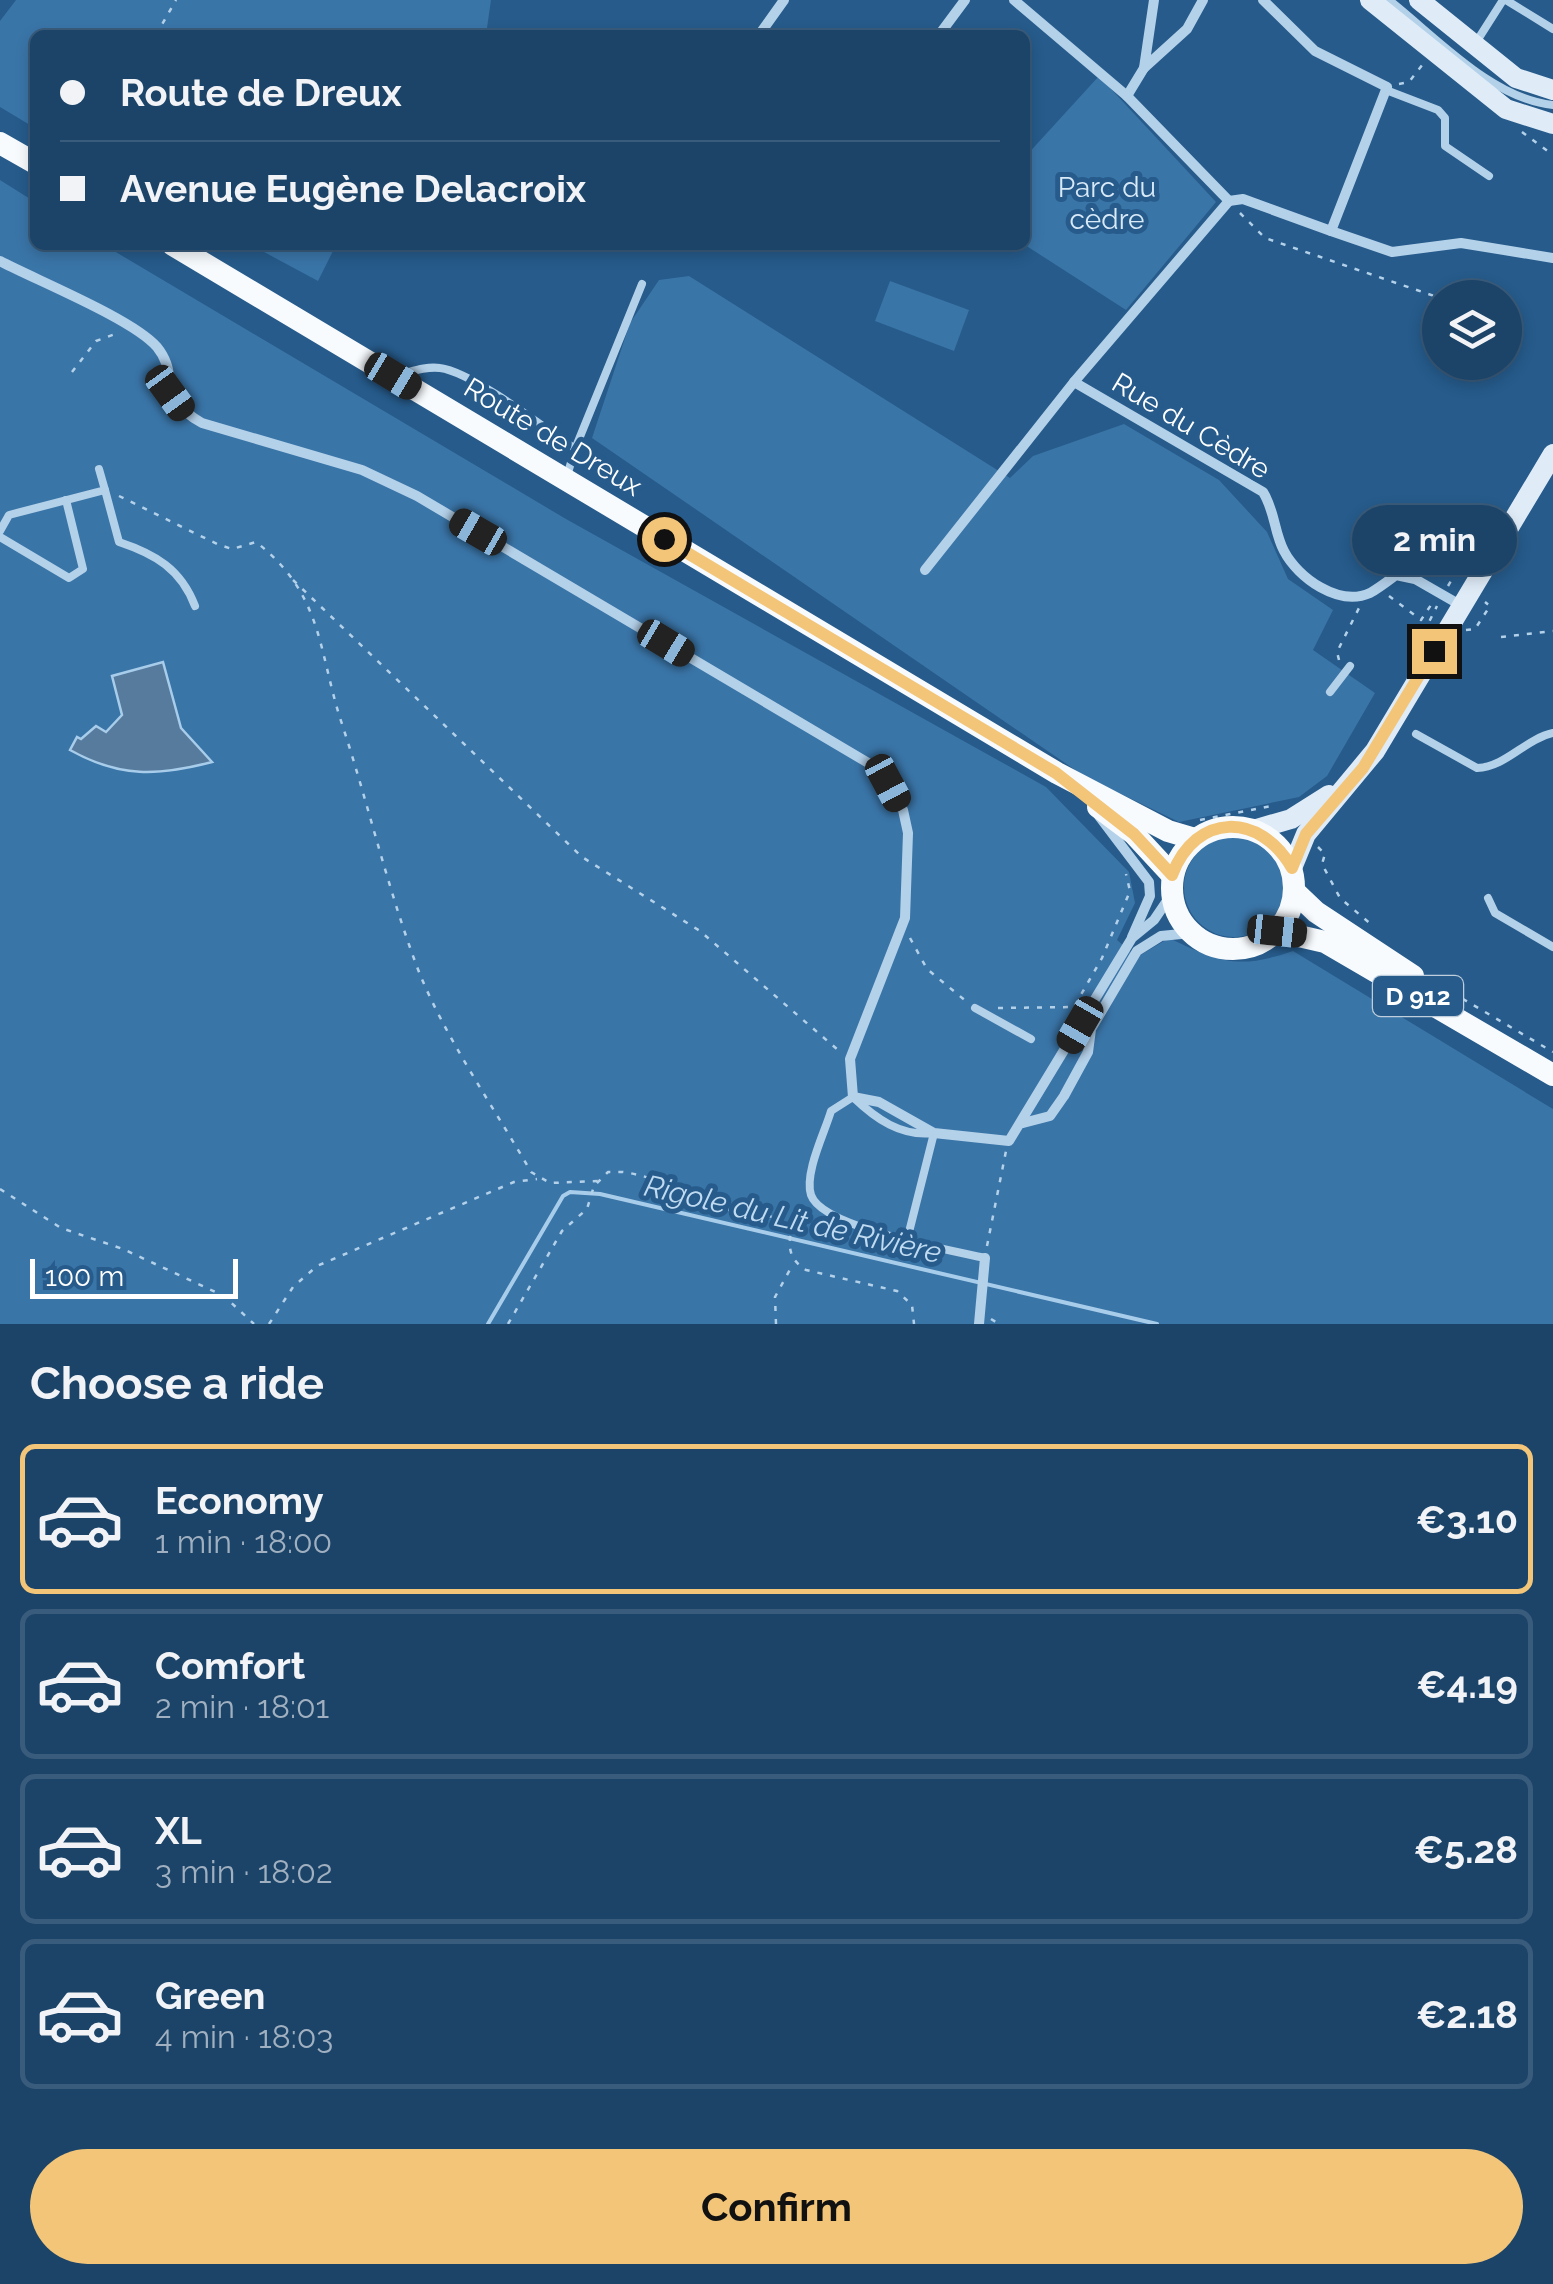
<!DOCTYPE html>
<html lang="en">
<head>
<meta charset="utf-8">
<style>
  :root { --surface:#1c4468; --page:#254b6e; --text:#f1f3f6; --muted:#a0b0c0; --line:#3a5c7c; --accent:#f3c579 }
  body { margin:0; font-family:Raleway,sans-serif; background:var(--page); color:var(--text); height:100vh; display:flex; flex-direction:column; font-size:38px; white-space:nowrap }
  * { box-sizing:border-box; margin:0 }
  p { font-size:32px; color:var(--muted) }
  .icon { flex:none; width:55px; height:55px; fill:none; stroke:currentColor; stroke-width:2; stroke-linecap:round; stroke-linejoin:round }
  .map { position:relative; height:1324px; overflow:hidden }
  .panel { display:flex; flex-direction:column; background:var(--surface); flex:1 }
  .panel>* { flex:none }
  .banner { position:absolute; left:30px; top:30px; width:1000px; height:220px; border-radius:15px; box-shadow:0 5px 15px #0003,0 0 0 2px var(--line); display:grid; align-content:center; height:220px; padding:0 30px; background:var(--surface) }
  .tools { position:absolute; left:1422px; top:280px; display:grid; gap:20px }
  .tools a { display:grid; place-items:center; width:100px; height:100px; border-radius:50%; background:var(--surface); box-shadow:0 5px 15px #0003,0 0 0 2px var(--line); font-size:50px }
  .scale { position:absolute; left:30px; bottom:25px; width:208px; box-sizing:border-box; padding-left:10px; border:5px solid #fff; border-top:0; font-size:28px; line-height:35px; white-space:nowrap; color:#fff; -webkit-text-stroke:8px #265b8b; paint-order:stroke }
  .end { position:absolute; width:45px; height:45px; margin:-22px; border:12px solid #f3c579; background:#111; box-shadow:0 0 0 5px #111 }
  .from { border-radius:50% }
  .bubble { position:absolute; height:70px; border-radius:35px; background:var(--surface); box-shadow:0 5px 15px #0003,0 0 0 2px var(--line); font-size:32px; font-weight:700; line-height:70px; text-align:center }
  .car { position:absolute; width:30px; height:60px; margin:-30px -15px; border-radius:12px; box-shadow:0 0 8px 2px #0007; background:linear-gradient(#222 24%,#8ab4d8 0 40%,#222 0 76%,#8ab4d8 0 86%,#222 0) }
  .banner b { display:flex; align-items:center; gap:35px; height:95px; font-size:38px }
  .banner b+b { border-top:2px solid var(--line) }
  .banner i { width:25px; height:25px; background:var(--text) }
  ul { padding:0; list-style:none }
  li { display:flex; align-items:center; gap:30px; height:150px; margin:0 20px 15px; padding:0 10px; border:5px solid var(--line); border-radius:15px }
  li div { flex:1 }
  li b { display:block; font-size:38px }
  li em { font-style:normal; font-weight:700 }
  li.on { border-color:var(--accent) }
  li>.icon { width:90px; height:90px; stroke-width:1.5 }
  h2 { padding:0 30px; font-size:45px; line-height:120px }
  .primary-button { display:flex; gap:20px; margin-top:auto; padding:20px 30px }
  .primary-button a { flex:1; height:115px; border-radius:60px; background:var(--accent); color:#111; font-size:40px; font-weight:700; line-height:115px; text-align:center }
  .map>svg:first-child { display:block }
  .green { fill:#3a75a8 }
  .water { fill:#577b9d; stroke:#a8cdeb; stroke-width:2.5 }
  .lines { fill:none; stroke-linecap:round; stroke-linejoin:round }
  .stream { stroke:#a8cdeb; stroke-width:4 }
  .path { stroke:#b4d1ea; stroke-width:2.5; stroke-dasharray:5 8; stroke-linecap:butt }
  .service { stroke:#b4d1ea; stroke-width:8 }
  .minor { stroke:#b4d1ea; stroke-width:10 }
  .secondary { stroke:#dfecf8; stroke-width:20 }
  .primary { stroke:#f8fbfe; stroke-width:22 }
  .route { stroke:#f3c579; stroke-width:12 }
  .labels { text-anchor:middle; dominant-baseline:central; stroke-width:10; stroke-linejoin:round; paint-order:stroke }
  .shield { fill:#265b8b; stroke:#becedc; stroke-width:2.5 }
  .shield-label { font-size:25px; font-weight:bold; fill:#fff }
  .park-label { font-size:28px; fill:#d8e9f8; stroke:#265b8b }
  .street-label { font-size:28px; fill:#fff; stroke:#265b8b }
  .water-label { font-size:30px; font-style:italic; fill:#c0dbf1; stroke:#265b8b }
</style>
</head>
<body>
<div class="map">
<svg width="1553" height="1324" viewBox="0 0 1553 1324">
  <rect width="100%" height="100%" fill="#265b8b"/>
  <g class="green">
    <path d="M16,0H491L486,35H35V128L0,107V21Z"/>
    <path d="M1099,76L1216,202L1126,310L1025,245V157Z"/>
    <path d="M0,180L35,202V245H104L566,519L1046,787L1129,872L1135,903L1117,940L1137,957L1169,938C1219,962 1238,970 1293,951L1553,1109V1324H0Z"/>
    <path d="M251,245H336L318,281Z"/>
    <path d="M689,276L1010,478L1033,456L1124,424L1219,480L1267,532L1288,579L1333,610L1313,650L1375,693L1327,776L1299,797L1179,822L1084,776L592,438L630,323L659,280Z"/>
    <path d="M890,281L969,310L954,351L875,321Z"/>
    <circle cx="1234" cy="887" r="50"/>
  </g>
  <path class="water" d="M163,662L181,728L212,762C158,776 120,778 70,750L77,737L81,739L96,726L106,732L122,715L112,676Z"/>
  <g class="lines">
    <path class="stream" d="M488,1324L563,1196L570,1192L600,1194L1157,1324"/>
    <g class="path">
      <path d="M156,35L176,0"/>
      <path d="M1399,84L1409,82L1423,64"/>
      <path d="M1522,132L1553,155"/>
      <path d="M1240,213L1265,238L1440,298"/>
      <path d="M72,372L96,341L118,333"/>
      <path d="M119,496L217,544L232,549L256,542C324,595 318,652 342,724C369,806 388,891 419,972C446,1039 495,1109 531,1172L550,1183L599,1181"/>
      <path d="M293,580L582,857L700,931L838,1050"/>
      <path d="M1448,586L1467,554"/>
      <path d="M1389,596L1421,620L1433,602"/>
      <path d="M1466,630L1475,629L1490,606L1485,602"/>
      <path d="M1501,637L1553,631"/>
      <path d="M1418,644L1437,606"/>
      <path d="M1339,660L1337,652L1359,608"/>
      <path d="M1200,820L1276,805"/>
      <path d="M1318,847L1325,854L1322,864L1340,898L1373,926"/>
      <path d="M910,938L927,969L967,1002"/>
      <path d="M1429,979L1553,1052"/>
      <path d="M998,1008L1074,1007L1102,958L1130,891L1126,874"/>
      <path d="M0,1189L61,1228L123,1249L224,1296L254,1324"/>
      <path d="M987,1246L1006,1151"/>
      <path d="M991,1319L999,1324"/>
      <path d="M269,1324L293,1287L317,1266L514,1182L537,1179"/>
      <path d="M508,1324L562,1231L587,1209L594,1186L608,1172H623C687,1181 724,1228 796,1214C789,1236 783,1256 806,1270L897,1291L912,1305L914,1324"/>
      <path d="M776,1324L775,1297L793,1264"/>
    </g>
    <g class="service">
      <path d="M1389,0C1436,37 1492,99 1553,105"/>
      <path d="M1506,0L1553,29"/>
      <path d="M1475,44L1503,0"/>
      <path d="M1386,90L1438,110L1445,118V146L1489,176"/>
      <path d="M401,374C413,371 427,366 440,368C472,372 545,428 575,449L567,476"/>
      <path d="M575,449L642,284"/>
      <path d="M105,490L119,542C155,554 181,569 195,606"/>
      <path d="M0,531L9,515L105,490L99,469"/>
      <path d="M0,537L69,578L83,569L66,500"/>
      <path d="M1330,692L1350,666"/>
      <path d="M1416,734L1477,768C1506,767 1525,739 1553,733"/>
      <path d="M1488,898L1495,913L1553,947"/>
      <path d="M975,1008L1031,1039"/>
      <path d="M907,1240L934,1133C901,1137 876,1119 853,1097L831,1111C825,1132 804,1173 811,1195C822,1228 951,1250 985,1258"/>
    </g>
    <g class="minor">
      <path d="M1014,0L1127,96L1229,201"/>
      <path d="M1154,0L1144,68L1187,29L1203,0"/>
      <path d="M759,35L784,0"/>
      <path d="M939,35L965,0"/>
      <path d="M1127,96L1144,68"/>
      <path d="M1229,201L1074,382L1263,492C1275,511 1274,532 1284,551C1298,578 1339,607 1370,593C1379,588 1388,581 1396,575L1415,579L1462,606"/>
      <path d="M1229,201L1243,199L1331,231L1387,87L1315,51L1263,0"/>
      <path d="M1331,231L1392,252L1461,243L1553,258"/>
      <path d="M0,261C36,280 133,319 157,347C180,375 157,398 202,423L362,470L417,496L870,764L889,783L903,810L908,833L905,918L850,1059L853,1097L879,1102L934,1133L1009,1141L1132,938L1154,920L1171,895"/>
      <path d="M925,570L1074,382"/>
      <path d="M1099,816L1149,882L1150,896L1132,937"/>
      <path d="M1023,1123L1050,1116L1064,1096L1088,1052L1091,1029L1137,951L1161,936L1191,933"/>
      <path d="M979,1324L985,1258"/>
    </g>
    <g class="secondary">
      <path d="M1370,0L1506,109L1553,124"/>
      <path d="M1419,0L1516,78L1553,90"/>
      <path d="M1253,830L1291,819L1329,795"/>
      <path d="M1292,868L1306,834L1375,751L1553,454"/>
    </g>
    <g class="primary">
      <path d="M0,143L35,163"/>
      <path d="M173,245L1057,773L1168,831L1195,839"/>
      <path d="M1098,807L1134,834L1172,875"/>
      <circle cx="1233" cy="888" r="61"/>
      <path d="M1295,892L1316,912L1413,976"/>
      <path d="M1277,931L1325,942L1553,1075"/>
    </g>
  </g>
  <g class="lines">
    <path class="route" d="M664,539L1056,773L1134,834L1172,875C1196,812 1260,812 1292,868L1306,834L1363,768L1434,651"/>
  </g>
  <g class="labels">
    <rect class="shield" x="1373" y="976" width="90" height="40" rx="8"/>
    <g class="shield-label">
      <text x="1418" y="996">D 912</text>
    </g>
    <g class="park-label">
      <text x="1107" y="187">Parc du<tspan x="1107" dy="32">cèdre</tspan></text>
    </g>
    <g class="street-label">
      <text transform="translate(1191 426) rotate(31)">Rue du Cèdre</text>
      <text transform="translate(553 437) rotate(31)">Route de Dreux</text>
    </g>
    <g class="water-label">
      <text transform="translate(793 1219) rotate(13)">Rigole du Lit de Rivière</text>
    </g>
  </g>
</svg>
<div class="tools">
<a><svg class="icon" aria-label="layers" viewBox="0 0 24 24"><path d="M12 4l9 5-9 5-9-5zM3 14l9 5 9-5"/></svg></a>
</div>
<div class="scale">100 m</div>
<i class="end from" style="left:664px;top:539px"></i>
<i class="end" style="left:1434px;top:651px"></i>
<div class="bubble" style="left:1352px;top:505px;width:165px">2 min</div>
<i class="car" style="left:393px;top:376px;rotate:121deg"></i>
<i class="car" style="left:170px;top:393px;rotate:144deg"></i>
<i class="car" style="left:478px;top:532px;rotate:300deg"></i>
<i class="car" style="left:666px;top:643px;rotate:121deg"></i>
<i class="car" style="left:888px;top:783px;rotate:152deg"></i>
<i class="car" style="left:1277px;top:931px;rotate:96deg"></i>
<i class="car" style="left:1080px;top:1025px;rotate:210deg"></i>
<div class="banner">
<b><i class="from"></i>Route de Dreux</b>
<b><i></i>Avenue Eugène Delacroix</b>
</div>
</div>
<section class="panel">
<h2>Choose a ride</h2>
<ul>
<li class="on"><svg class="icon" aria-label="car" viewBox="0 0 24 24"><path d="M5 17H2v-5l4-1 3-4h7l3 4 3 1v5h-3M9 17h6M6 11h13"/><circle cx="7" cy="17" r="2"/><circle cx="17" cy="17" r="2"/></svg><div><b>Economy</b><p>1 min · 18:00</p></div><em>€3.10</em></li>
<li><svg class="icon" aria-label="car" viewBox="0 0 24 24"><path d="M5 17H2v-5l4-1 3-4h7l3 4 3 1v5h-3M9 17h6M6 11h13"/><circle cx="7" cy="17" r="2"/><circle cx="17" cy="17" r="2"/></svg><div><b>Comfort</b><p>2 min · 18:01</p></div><em>€4.19</em></li>
<li><svg class="icon" aria-label="car" viewBox="0 0 24 24"><path d="M5 17H2v-5l4-1 3-4h7l3 4 3 1v5h-3M9 17h6M6 11h13"/><circle cx="7" cy="17" r="2"/><circle cx="17" cy="17" r="2"/></svg><div><b>XL</b><p>3 min · 18:02</p></div><em>€5.28</em></li>
<li><svg class="icon" aria-label="car" viewBox="0 0 24 24"><path d="M5 17H2v-5l4-1 3-4h7l3 4 3 1v5h-3M9 17h6M6 11h13"/><circle cx="7" cy="17" r="2"/><circle cx="17" cy="17" r="2"/></svg><div><b>Green</b><p>4 min · 18:03</p></div><em>€2.18</em></li>
</ul>
<div class="primary-button"><a>Confirm</a></div>
</section>
</body>
</html>
